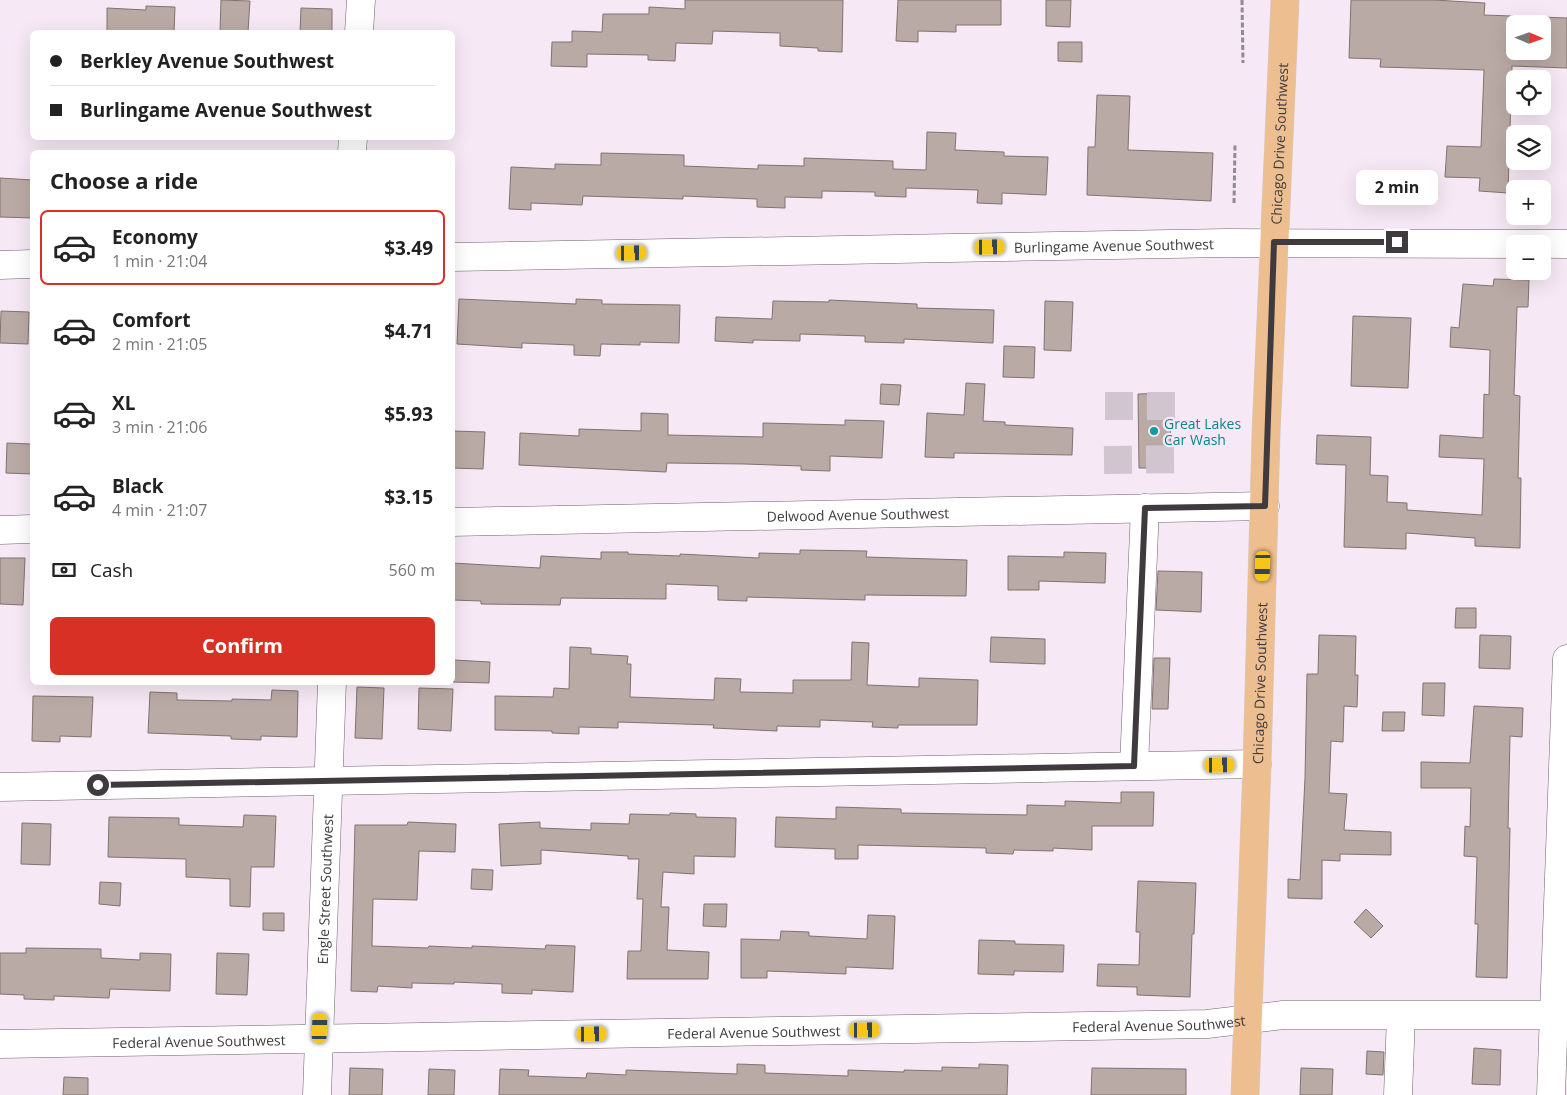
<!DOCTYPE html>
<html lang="en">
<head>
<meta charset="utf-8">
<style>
  :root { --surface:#fff; --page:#f6f6f6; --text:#222; --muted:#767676; --line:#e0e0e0; --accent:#d93025 }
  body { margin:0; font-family:"Open Sans",sans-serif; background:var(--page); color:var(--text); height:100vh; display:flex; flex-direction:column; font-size:19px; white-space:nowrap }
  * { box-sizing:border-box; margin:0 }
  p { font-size:16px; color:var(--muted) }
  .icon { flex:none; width:28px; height:28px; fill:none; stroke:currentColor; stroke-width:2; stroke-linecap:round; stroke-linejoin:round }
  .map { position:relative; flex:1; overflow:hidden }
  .panel { position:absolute; left:30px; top:150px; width:425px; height:535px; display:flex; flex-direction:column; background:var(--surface); border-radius:8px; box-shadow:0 5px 20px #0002 }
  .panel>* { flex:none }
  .guide { position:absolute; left:30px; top:30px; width:425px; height:110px; border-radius:8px; box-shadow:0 5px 20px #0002; display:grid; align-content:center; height:110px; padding:0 20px; background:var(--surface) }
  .needle { width:32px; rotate:92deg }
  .fabs { position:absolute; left:1506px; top:15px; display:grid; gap:10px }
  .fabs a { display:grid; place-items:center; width:45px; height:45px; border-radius:8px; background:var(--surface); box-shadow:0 5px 20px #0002; font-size:25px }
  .end { position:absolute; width:22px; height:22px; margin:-11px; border:6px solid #3f3a3e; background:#fff; box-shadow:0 0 0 2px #fff }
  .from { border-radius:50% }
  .bubble { position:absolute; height:35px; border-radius:8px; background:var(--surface); box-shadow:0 5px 20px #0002; font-size:16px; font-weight:700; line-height:35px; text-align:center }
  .car { position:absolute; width:15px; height:30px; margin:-15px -8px; border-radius:6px; box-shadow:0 0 4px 1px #0007; background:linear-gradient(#f5c518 24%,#345 0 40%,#f5c518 0 76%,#345 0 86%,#f5c518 0) }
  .guide b { display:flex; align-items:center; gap:18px; height:48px; font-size:19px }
  .guide b+b { border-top:1px solid var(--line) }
  .guide i { width:12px; height:12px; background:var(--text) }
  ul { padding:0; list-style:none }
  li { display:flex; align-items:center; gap:15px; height:75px; margin:0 10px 8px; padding:0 10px; border:2px solid transparent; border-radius:8px }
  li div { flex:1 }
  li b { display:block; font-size:19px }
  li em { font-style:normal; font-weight:700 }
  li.active { border-color:var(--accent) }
  li>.icon { width:45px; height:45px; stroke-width:1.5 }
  h2 { padding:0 20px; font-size:22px; line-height:60px }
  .pay { display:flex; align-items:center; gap:12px; height:55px; padding:0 20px; font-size:19px }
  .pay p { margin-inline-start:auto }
  .action { display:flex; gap:10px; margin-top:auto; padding:10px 20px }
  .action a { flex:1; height:58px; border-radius:8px; background:var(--accent); color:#fff; font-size:20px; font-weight:700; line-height:58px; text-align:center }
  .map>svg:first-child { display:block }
  .building { fill:#baaaa5; stroke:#82726e; fill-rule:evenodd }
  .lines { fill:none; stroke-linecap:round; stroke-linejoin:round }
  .minor-tunnel { stroke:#d1c6d0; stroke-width:28; stroke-dasharray:28 14; stroke-linecap:butt }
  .minor-casing { stroke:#6d636d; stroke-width:29 }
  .major-casing { stroke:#d1d0d1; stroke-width:29 }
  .path { stroke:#928991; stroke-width:3; stroke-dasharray:5 2.5; stroke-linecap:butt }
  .minor { stroke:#fff; stroke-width:28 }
  .major { stroke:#edbe90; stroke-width:28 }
  .route { stroke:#3f3a3e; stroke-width:6 }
  .culture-dot { fill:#0f9aa8; stroke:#f6e9f5; stroke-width:2 }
  .labels { text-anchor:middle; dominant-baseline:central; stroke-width:4.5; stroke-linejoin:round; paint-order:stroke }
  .street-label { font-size:14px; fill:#3f3a3e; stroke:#f6e9f5 }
  .culture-label { font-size:14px; fill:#0d838f; stroke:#f6e9f5; text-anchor:start }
</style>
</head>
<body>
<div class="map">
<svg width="1567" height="1095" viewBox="0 0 1567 1095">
  <rect width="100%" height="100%" fill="#f6e9f5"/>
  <g class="building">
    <path d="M221,0L250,1L248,32H220Z"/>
    <path d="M685,0H843L842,52L818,51V48L780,46V33L713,31L712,44L676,43L675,61L648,60V55L587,54V67L551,66L552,42H572V31L602,32L603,14H649V7L685,9Z"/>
    <path d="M898,0H1001V25H956V32L918,31V42L896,41Z"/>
    <path d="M1046,0H1071L1070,27L1046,26Z"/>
    <path d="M1351,0H1434L1485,3L1484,15L1567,18V68L1512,66L1508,193L1479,191L1480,178L1445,177L1447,146L1481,147L1484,70L1380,67L1381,59L1349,58ZM1515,24H1542V51H1515Z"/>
    <path d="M146,6L175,7L174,32H107V8L146,10Z"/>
    <path d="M301,8L332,9V32H300Z"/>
    <path d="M1058,42H1082V62L1058,61Z"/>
    <path d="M1097,95L1130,96L1128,150L1213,153L1211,201L1087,195L1088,147H1095Z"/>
    <path d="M927,132L956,133L955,150L1004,152V156L1048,157L1046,195L1002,193V204L977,203L978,190L906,188V197L875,196V192L822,191V198L785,197V208L757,207V199L683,196V199L583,196L582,205L531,203V210L509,209L511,167L555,169V164L601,165V153L684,155V166L758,169V165L804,166V158L893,161V169L926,170Z"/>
    <path d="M0,178L32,180V218L0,217Z"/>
    <path d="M1494,279L1529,280L1528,307H1517L1514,395L1520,396L1518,478H1521L1520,548L1475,546V538L1406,533V549L1344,547L1346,465L1316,464L1317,435L1371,437L1370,475L1388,476L1387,502L1407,503V510L1482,515L1484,459L1439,457L1440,435L1483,438L1484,394L1489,395L1490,350L1450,347L1451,327L1459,328L1463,284L1493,286Z"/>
    <path d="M459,299L576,304V299L602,300V304L680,305L679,343L640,342V345L601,344L600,356L574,355V345L522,343V348L457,344Z"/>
    <path d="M829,300L917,304V308L994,310L993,343L904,339V343L865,342V336L800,334V341L753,340V343L715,341L716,317L772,319L773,301L829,302Z"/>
    <path d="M1045,301L1073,302L1071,351L1044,350Z"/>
    <path d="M1,311L29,312L28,344L0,343Z"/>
    <path d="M1353,316L1411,318L1408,388L1351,386Z"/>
    <path d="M1004,346L1035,347L1034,378L1003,377Z"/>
    <path d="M966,383L985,384L983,421L1005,422V425L1073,428L1072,455L954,453V458L925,457L927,413L964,415Z"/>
    <path d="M881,384L901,385L899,405L880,404Z"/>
    <path d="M1170,393L1171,468H1139L1138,394Z"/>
    <path d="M641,413L668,414V435L763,437V423L845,425V420L884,421L882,458L830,456V471L801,470V466L745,464L667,463L666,472L519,465L520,433L579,436V429L641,431Z"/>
    <path d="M452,431L485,432L483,469L452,468Z"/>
    <path d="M7,443L32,444V474L6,473Z"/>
    <path d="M800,550L867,551L866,557L967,560L966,596L865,595V600L747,597V601L718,600V586L666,584V599L561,598L560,605L481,604V601L452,600V563L540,568L541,556L601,559V552H628V554L680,556V554L759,558V553L800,554Z"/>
    <path d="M1064,552L1106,553L1105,583L1039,581V590H1008V556L1064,557Z"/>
    <path d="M0,558H25L23,605L0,604Z"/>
    <path d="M1158,571L1202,572L1201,612L1156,610Z"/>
    <path d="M1456,608H1476V628H1455Z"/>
    <path d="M1319,635L1356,636L1355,675H1358L1357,707L1344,706L1343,742L1331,741L1329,793L1347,794L1344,830L1391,832V855L1340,854V861L1322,860V899L1288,898V879L1300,880L1305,778L1307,674H1318Z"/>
    <path d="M1480,635L1511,636L1510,669L1479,668Z"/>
    <path d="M991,637L1045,639V664L990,662Z"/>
    <path d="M852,642L869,643L867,685L919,687V678L978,680L977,725H898V728L872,727L873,722L820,720V727L777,726V731L713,728L714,725L618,722V728L579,727V734L552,733V731L495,730V696L553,697L554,688L569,689L570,647L591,648V654L628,656L627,664H631L630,697L714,700L715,678L741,679L740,692L793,693V680H851Z"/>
    <path d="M1154,658H1170L1168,709H1152Z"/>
    <path d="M454,660L490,662L489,683L453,682Z"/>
    <path d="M1423,683H1445L1444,716L1422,715Z"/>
    <path d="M357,687L384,688L382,739L355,738Z"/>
    <path d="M419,688L453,689L451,731L418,729Z"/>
    <path d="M272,690L298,691L297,737L261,736V740L231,739V736L148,733L150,692L177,693V700L232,701V699L271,700Z"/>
    <path d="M33,696L93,697L91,737L60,736V742L32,741Z"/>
    <path d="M1474,706L1523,708L1522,737L1510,736L1508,828H1510L1507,978L1476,977L1478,924H1475L1477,857L1464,856L1465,826L1470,827L1471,788H1421V762L1470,763Z"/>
    <path d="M1383,712H1405L1404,731H1382Z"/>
    <path d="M1121,792H1154L1153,826H1092V850L1053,848V851L1014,850L1013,854L986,853V848L858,845V859H835V849L775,847L776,817L836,819V807L901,809V813L1027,815V805L1065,806V801L1121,803Z"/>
    <path d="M670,813L696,814V817L736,818L735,857L694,856V874L663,872L661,907H669L667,950L709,952L708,979H627L628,951H641L643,899H637L639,859H628V856L541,850V864L501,866L499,824L540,822V828L591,830V823L629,824L630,814L670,815Z"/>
    <path d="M244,815L276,816L274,867H251L250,907L230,906V879L186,877V859L108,857L109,817L179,818V825L243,827Z"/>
    <path d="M408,822L456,824L455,852L419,851L417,900L373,899L372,946L428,948L429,946L472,948V946L545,949L546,945L575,946L573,992L532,990V994L502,993V984L454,982V984L412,983V988L378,986L377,992L351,991L355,825H407Z"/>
    <path d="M22,823L51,824L50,865L21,864Z"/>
    <path d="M472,869L493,870L492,890L471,889Z"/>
    <path d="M1138,881L1196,883L1194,934H1192L1190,997L1137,995V987L1097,986L1098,964L1139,965L1140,932H1136Z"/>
    <path d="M100,882L121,883L120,906L99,904Z"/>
    <path d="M704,904H727L726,927L703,926Z"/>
    <path d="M1366,909L1383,926L1371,938L1354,922Z"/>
    <path d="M263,913H284V931L263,930Z"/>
    <path d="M868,915L895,916L893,969L846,967V974L767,971V978H741V939L780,940L781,931L809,932V936L867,939Z"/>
    <path d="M979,940L1015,941V944L1064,945L1063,972L1014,971V975L978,974Z"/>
    <path d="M26,948L101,949V958L140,960V953L171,954L170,991L110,989L109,998L54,996V1000L24,999V995L0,994V953H26Z"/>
    <path d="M217,953L249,954L247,995L216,994Z"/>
    <path d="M1474,1048L1501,1050L1500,1085L1472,1084Z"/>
    <path d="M1367,1051L1384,1052L1383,1075L1366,1074Z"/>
    <path d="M737,1064L765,1065V1073L848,1076V1070L904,1072V1070L942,1071V1067L979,1068V1064L1008,1065L1007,1095H499L500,1069L529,1070L528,1076L586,1078L587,1073L626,1075V1070L737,1074Z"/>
    <path d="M350,1068L383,1069L382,1095H349Z"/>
    <path d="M1092,1068L1186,1069V1095H1091Z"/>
    <path d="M1301,1068L1333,1069L1332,1095H1300Z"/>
    <path d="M429,1069L455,1070L454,1095H428Z"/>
    <path d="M64,1077L88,1078V1095H63Z"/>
  </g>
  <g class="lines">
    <g class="minor-tunnel">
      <path d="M1105,406H1187"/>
      <path d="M1104,460L1186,459"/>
    </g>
    <g class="minor-casing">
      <g id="minor">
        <path d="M359,32L361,0"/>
        <path d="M352,152L353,138"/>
        <path id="s1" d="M452,257L1226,243L1567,244"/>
        <path d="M0,265L32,264"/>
        <path id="s2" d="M452,522L1265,506"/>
        <path d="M0,530L32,529"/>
        <path d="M1134,766L1145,508"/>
        <path d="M0,787L1257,764"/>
        <path id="s3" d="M0,1044L1207,1024L1283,1015H1567"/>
        <path id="s4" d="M317,1095L332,682"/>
        <path d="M1398,1095L1401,1016"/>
        <path d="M1551,1095L1567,659"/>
      </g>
    </g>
    <g class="major-casing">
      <g id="major">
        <path id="s5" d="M1245,1095L1257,764L1266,434L1285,0"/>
      </g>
    </g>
    <g class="path">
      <path d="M1242,0L1243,63"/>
      <path d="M1234,203L1235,145"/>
    </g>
    <use href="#minor" class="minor"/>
    <use href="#major" class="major"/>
  </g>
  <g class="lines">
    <path class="route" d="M98,785L1134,766L1145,508L1265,506L1274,242H1397"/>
  </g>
  <circle class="culture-dot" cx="1154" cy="431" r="5"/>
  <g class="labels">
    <g class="street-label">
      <text stroke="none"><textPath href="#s5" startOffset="952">Chicago Drive Southwest</textPath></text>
      <text stroke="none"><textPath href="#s1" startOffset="662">Burlingame Avenue Southwest</textPath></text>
      <text stroke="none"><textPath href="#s2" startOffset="406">Delwood Avenue Southwest</textPath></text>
      <text stroke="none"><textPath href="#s5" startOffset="412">Chicago Drive Southwest</textPath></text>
      <text stroke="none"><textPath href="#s4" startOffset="206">Engle Street Southwest</textPath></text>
      <text stroke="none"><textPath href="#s3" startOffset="1159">Federal Avenue Southwest</textPath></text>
      <text stroke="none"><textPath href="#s3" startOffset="754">Federal Avenue Southwest</textPath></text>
      <text stroke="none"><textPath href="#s3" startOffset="199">Federal Avenue Southwest</textPath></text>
    </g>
    <g class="culture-label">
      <text x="1164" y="423">Great Lakes<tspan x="1164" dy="16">Car Wash</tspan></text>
    </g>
  </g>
</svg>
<div class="fabs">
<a><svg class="needle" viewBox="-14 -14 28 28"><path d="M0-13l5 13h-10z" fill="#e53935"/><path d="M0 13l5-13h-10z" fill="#767676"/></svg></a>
<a><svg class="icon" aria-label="locate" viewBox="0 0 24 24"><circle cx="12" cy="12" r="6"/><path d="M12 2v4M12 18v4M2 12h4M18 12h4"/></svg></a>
<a><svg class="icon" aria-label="layers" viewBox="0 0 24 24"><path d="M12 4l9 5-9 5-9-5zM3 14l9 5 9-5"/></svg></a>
<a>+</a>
<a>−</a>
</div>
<i class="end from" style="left:98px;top:785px"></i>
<i class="end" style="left:1397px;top:242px"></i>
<div class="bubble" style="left:1356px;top:170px;width:82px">2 min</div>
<i class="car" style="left:990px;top:247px;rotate:89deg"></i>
<i class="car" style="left:632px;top:253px;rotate:89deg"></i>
<i class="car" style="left:1263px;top:566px;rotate:182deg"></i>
<i class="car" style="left:1220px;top:765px;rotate:89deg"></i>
<i class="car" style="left:320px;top:1028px;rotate:2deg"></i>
<i class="car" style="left:865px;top:1030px;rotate:89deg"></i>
<i class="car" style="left:592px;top:1034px;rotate:89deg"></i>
<div class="guide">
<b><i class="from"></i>Berkley Avenue Southwest</b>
<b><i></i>Burlingame Avenue Southwest</b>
</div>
<section class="panel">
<h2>Choose a ride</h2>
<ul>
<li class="active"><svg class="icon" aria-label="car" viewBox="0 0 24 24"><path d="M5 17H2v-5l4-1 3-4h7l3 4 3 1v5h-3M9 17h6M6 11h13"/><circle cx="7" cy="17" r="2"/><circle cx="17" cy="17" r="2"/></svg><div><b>Economy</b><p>1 min · 21:04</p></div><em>$3.49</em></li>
<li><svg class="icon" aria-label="car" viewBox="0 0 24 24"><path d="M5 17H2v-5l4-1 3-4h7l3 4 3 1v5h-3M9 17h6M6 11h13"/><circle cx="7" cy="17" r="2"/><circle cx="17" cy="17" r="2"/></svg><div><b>Comfort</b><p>2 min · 21:05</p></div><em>$4.71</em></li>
<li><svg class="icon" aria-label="car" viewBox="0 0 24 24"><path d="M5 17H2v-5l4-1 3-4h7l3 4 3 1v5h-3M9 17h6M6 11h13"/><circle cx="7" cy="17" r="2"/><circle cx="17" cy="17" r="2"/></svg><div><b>XL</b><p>3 min · 21:06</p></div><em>$5.93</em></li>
<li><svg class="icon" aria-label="car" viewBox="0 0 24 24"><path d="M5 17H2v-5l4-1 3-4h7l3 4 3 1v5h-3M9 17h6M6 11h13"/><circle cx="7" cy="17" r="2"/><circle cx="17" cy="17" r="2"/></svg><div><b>Black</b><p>4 min · 21:07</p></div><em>$3.15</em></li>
</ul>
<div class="pay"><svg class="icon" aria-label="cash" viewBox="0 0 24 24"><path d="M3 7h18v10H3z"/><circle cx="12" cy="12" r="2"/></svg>Cash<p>560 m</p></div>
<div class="action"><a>Confirm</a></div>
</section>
</div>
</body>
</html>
